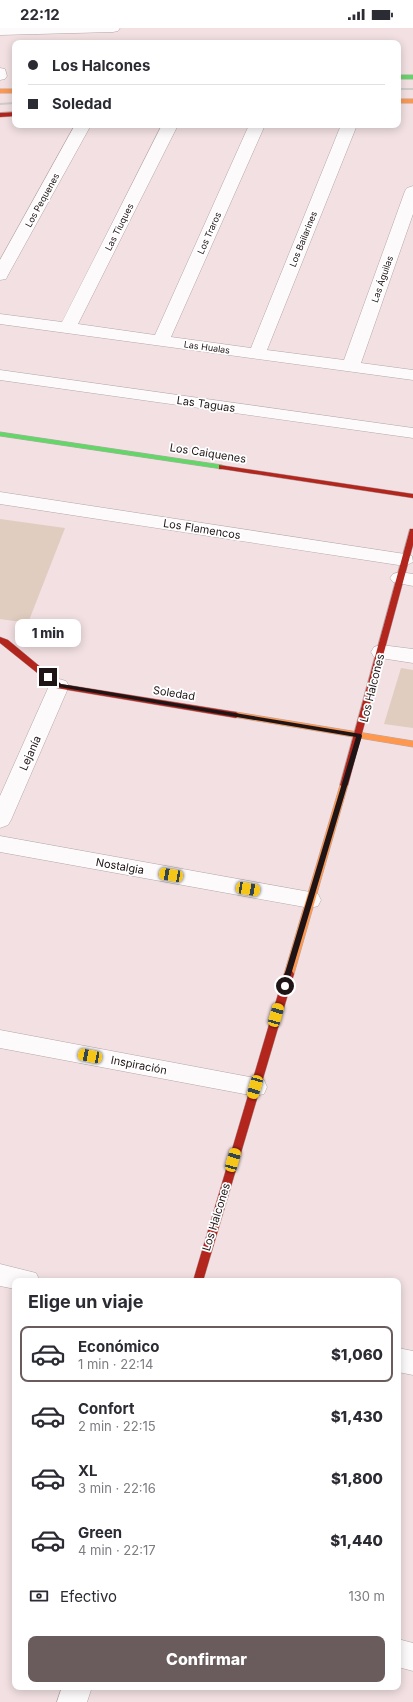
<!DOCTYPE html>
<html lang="es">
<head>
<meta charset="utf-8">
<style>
  :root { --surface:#fff; --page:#f2f2f3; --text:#2b2b33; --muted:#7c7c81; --line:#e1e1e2; --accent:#6a5c5d }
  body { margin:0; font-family:Inter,sans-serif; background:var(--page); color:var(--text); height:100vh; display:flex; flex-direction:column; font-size:15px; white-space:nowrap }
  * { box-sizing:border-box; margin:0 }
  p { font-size:13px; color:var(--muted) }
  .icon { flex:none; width:22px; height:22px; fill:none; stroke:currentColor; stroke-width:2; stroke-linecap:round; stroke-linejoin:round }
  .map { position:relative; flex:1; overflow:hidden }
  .sheet { position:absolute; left:12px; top:1250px; width:389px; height:412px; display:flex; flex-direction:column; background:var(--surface); border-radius:8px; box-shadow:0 2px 10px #0003 }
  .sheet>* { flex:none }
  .top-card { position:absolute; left:12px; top:12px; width:389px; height:88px; border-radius:8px; box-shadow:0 2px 10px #0003; display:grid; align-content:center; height:88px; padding:0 16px; background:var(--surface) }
  .end { position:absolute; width:18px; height:18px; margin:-9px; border:5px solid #201516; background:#fff; box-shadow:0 0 0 2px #fff }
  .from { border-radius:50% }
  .bubble { position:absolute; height:28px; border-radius:8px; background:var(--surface); box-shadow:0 2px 10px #0003; font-size:13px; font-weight:800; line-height:28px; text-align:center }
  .car { position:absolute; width:12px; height:24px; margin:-12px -6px; border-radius:5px; box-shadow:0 0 3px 1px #0007; background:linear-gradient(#f5c518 24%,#345 0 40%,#f5c518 0 76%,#345 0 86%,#f5c518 0) }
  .top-card b { display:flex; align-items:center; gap:14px; height:38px; font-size:15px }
  .top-card b+b { border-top:1px solid var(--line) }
  .top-card i { width:10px; height:10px; background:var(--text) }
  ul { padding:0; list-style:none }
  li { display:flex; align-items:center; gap:12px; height:56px; margin:0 8px 6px; padding:0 8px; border:2px solid transparent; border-radius:8px }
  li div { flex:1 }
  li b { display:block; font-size:15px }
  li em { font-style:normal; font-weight:800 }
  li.on { border-color:var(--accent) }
  li>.icon { width:36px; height:36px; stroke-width:1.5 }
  h2 { padding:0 16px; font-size:18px; line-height:48px }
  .pay { display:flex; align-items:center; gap:10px; height:44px; padding:0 16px; font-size:15px }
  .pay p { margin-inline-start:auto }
  .action { display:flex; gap:8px; margin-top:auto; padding:8px 16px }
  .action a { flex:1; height:46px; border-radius:8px; background:var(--accent); color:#fff; font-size:16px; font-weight:800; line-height:46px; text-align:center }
  .status { display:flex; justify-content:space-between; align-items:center; height:28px; padding:0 20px; background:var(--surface); direction:ltr }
  .status svg { height:11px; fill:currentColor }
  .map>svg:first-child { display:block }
  .green { fill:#e0cdbf }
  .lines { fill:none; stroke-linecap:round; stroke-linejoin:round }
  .street-casing { stroke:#b3a6a7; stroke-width:1 }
  .fast-casing { stroke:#b3a6a7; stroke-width:1 }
  .slow-casing { stroke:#b3a6a7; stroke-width:1 }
  .jam-casing { stroke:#b3a6a7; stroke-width:1 }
  .street { fill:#fdfafb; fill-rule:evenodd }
  .fast { fill:#63d668; fill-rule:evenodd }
  .slow { fill:#ff974d; fill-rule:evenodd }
  .jam { fill:#b3261e; fill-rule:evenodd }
  .rail { stroke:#d0cbcb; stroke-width:2 }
  .route { fill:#201516 }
  .labels { text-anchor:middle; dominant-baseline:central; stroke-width:3.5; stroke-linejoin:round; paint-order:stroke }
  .far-street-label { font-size:9px; fill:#201516; stroke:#fff }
  .street-label { font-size:11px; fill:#201516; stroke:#fff }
</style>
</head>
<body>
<div class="status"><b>22:12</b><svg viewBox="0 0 49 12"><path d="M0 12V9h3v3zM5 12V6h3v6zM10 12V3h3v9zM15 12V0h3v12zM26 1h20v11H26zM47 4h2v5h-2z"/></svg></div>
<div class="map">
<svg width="413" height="1674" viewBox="0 0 413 1674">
  <rect width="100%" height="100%" fill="#f2e0e2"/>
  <g class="green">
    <path d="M0,491L65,500L28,595L0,591Z"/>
    <path d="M401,640L413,642V700L384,696Z"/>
  </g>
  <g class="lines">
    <g class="street-casing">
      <g id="street">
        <path d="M0,0H120L118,3L113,4L0,7Z"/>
        <path d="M0,40L5,41L7,48L5,51L0,52Z"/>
        <path d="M75,97H91L8,247L6,251L0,252V232Z"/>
        <path d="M162,97H178L78,296L155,307L249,97H265L171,309L251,320L341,97H357L267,322L344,332L405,163L407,160L413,158V186L361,335L413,342V352L0,296V286L62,294Z"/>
        <path d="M0,342L413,400V410L0,352Z"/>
        <path d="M0,464L405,526L412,528L413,534L405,538L0,476Z"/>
        <path d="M400,544L413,546V558L393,554L390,550L393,546Z"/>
        <path d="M381,617L413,621V635L374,629L371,624L374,619Z"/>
        <path d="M59,651L66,653L69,658L11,792L8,797L0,800V768L49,658L52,653Z"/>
        <path d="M0,808L310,864L318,866L321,872L318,878L310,880L0,824Z"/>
        <path d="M0,1002L255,1050L264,1052L267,1059L264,1066L255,1068L0,1020Z"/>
        <path d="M0,1236L36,1245L40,1253H15V1261L0,1258Z"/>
        <path d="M398,1320L413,1323V1347L398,1344Z"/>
        <path d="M398,1611L413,1615V1643L398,1639Z"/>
        <path d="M62,1659H92L87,1674H57Z"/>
      </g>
    </g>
    <g class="fast-casing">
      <g id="fast">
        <rect x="398" y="47" width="15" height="4"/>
        <path d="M0,404L222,437L226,439L222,441L0,408Z"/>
      </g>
    </g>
    <g class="slow-casing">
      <g id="slow">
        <rect x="0" y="61" width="15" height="4"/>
        <rect x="398" y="71" width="15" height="4"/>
        <path d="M236,684L413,713V719L233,689L232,687L233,685Z"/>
        <path d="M344,754L348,757L294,946L292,949H286L284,946L340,757Z"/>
      </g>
    </g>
    <g class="jam-casing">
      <g id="jam">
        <path d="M15,84V88L0,89V85Z"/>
        <path d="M219,437L413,466V470L222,441H219Z"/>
        <path d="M410,501H413V517L348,757L344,760L340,757Z"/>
        <path d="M0,609L8,612L61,656L236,684L240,687L236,690L56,660L0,615Z"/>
        <path d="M289,942L292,943L294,946L203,1253H193L284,946L286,943Z"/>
      </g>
    </g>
    <use href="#street" class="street"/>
    <use href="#fast" class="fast"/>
    <use href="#slow" class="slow"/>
    <use href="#jam" class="jam"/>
    <g class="rail">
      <path d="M398,61H413"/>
      <path d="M0,76L15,75"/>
    </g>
  </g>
  <path class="route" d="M46,647H50L61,656L361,706L362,708L287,960L285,961L281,958L356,709L59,659L46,650Z"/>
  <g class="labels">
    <g class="far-street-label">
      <text transform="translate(42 172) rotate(-61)">Los Pequenes</text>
      <text transform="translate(119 199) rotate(-63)">Las Tiuques</text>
      <text transform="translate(209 205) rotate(-66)">Los Traros</text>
      <text transform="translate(303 211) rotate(-68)">Los Bailarines</text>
      <text transform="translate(382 251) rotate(-71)">Las Águilas</text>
      <text transform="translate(207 319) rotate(8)">Las Hualas</text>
    </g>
    <g class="street-label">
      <text transform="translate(206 376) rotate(8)">Las Taguas</text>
      <text transform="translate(208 425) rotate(9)">Los Caiquenes</text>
      <text transform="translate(202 501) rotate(9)">Los Flamencos</text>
      <text transform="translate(372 660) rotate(-76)">Los Halcones</text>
      <text transform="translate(174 665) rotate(9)">Soledad</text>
      <text transform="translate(30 725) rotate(-66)">Lejanía</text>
      <text transform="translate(120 838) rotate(10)">Nostalgia</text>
      <text transform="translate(139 1037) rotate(11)">Inspiración</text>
      <text transform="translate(216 1189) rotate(-73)">Los Halcones</text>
    </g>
  </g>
</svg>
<i class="end from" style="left:285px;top:958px"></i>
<i class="end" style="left:48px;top:649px"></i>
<div class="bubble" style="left:15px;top:591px;width:66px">1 min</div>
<i class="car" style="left:171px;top:847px;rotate:280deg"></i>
<i class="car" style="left:248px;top:861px;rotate:100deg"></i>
<i class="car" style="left:276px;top:987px;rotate:16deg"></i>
<i class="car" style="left:90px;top:1028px;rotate:281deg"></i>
<i class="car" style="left:255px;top:1059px;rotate:196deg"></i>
<i class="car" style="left:233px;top:1132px;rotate:16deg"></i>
<div class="top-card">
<b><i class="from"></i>Los Halcones</b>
<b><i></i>Soledad</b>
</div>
<section class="sheet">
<h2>Elige un viaje</h2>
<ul>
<li class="on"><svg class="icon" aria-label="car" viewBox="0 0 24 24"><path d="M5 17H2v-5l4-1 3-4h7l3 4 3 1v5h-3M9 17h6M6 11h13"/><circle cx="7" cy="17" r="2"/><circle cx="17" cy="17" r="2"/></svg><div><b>Económico</b><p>1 min · 22:14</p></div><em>$1,060</em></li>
<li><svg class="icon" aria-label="car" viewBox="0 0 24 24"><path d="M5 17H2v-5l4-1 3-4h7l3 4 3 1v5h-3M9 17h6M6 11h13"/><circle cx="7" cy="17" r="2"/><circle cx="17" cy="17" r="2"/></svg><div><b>Confort</b><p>2 min · 22:15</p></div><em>$1,430</em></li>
<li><svg class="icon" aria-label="car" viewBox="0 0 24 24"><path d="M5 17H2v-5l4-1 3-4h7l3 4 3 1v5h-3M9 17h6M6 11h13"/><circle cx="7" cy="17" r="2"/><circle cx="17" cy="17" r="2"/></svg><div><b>XL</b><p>3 min · 22:16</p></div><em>$1,800</em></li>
<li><svg class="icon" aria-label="car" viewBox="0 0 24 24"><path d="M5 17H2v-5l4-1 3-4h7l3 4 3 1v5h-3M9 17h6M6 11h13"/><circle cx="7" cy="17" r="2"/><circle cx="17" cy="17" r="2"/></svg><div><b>Green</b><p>4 min · 22:17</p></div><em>$1,440</em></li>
</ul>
<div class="pay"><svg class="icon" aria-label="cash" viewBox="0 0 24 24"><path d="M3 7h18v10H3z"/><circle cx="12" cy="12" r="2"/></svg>Efectivo<p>130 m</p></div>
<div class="action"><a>Confirmar</a></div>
</section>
</div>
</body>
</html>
